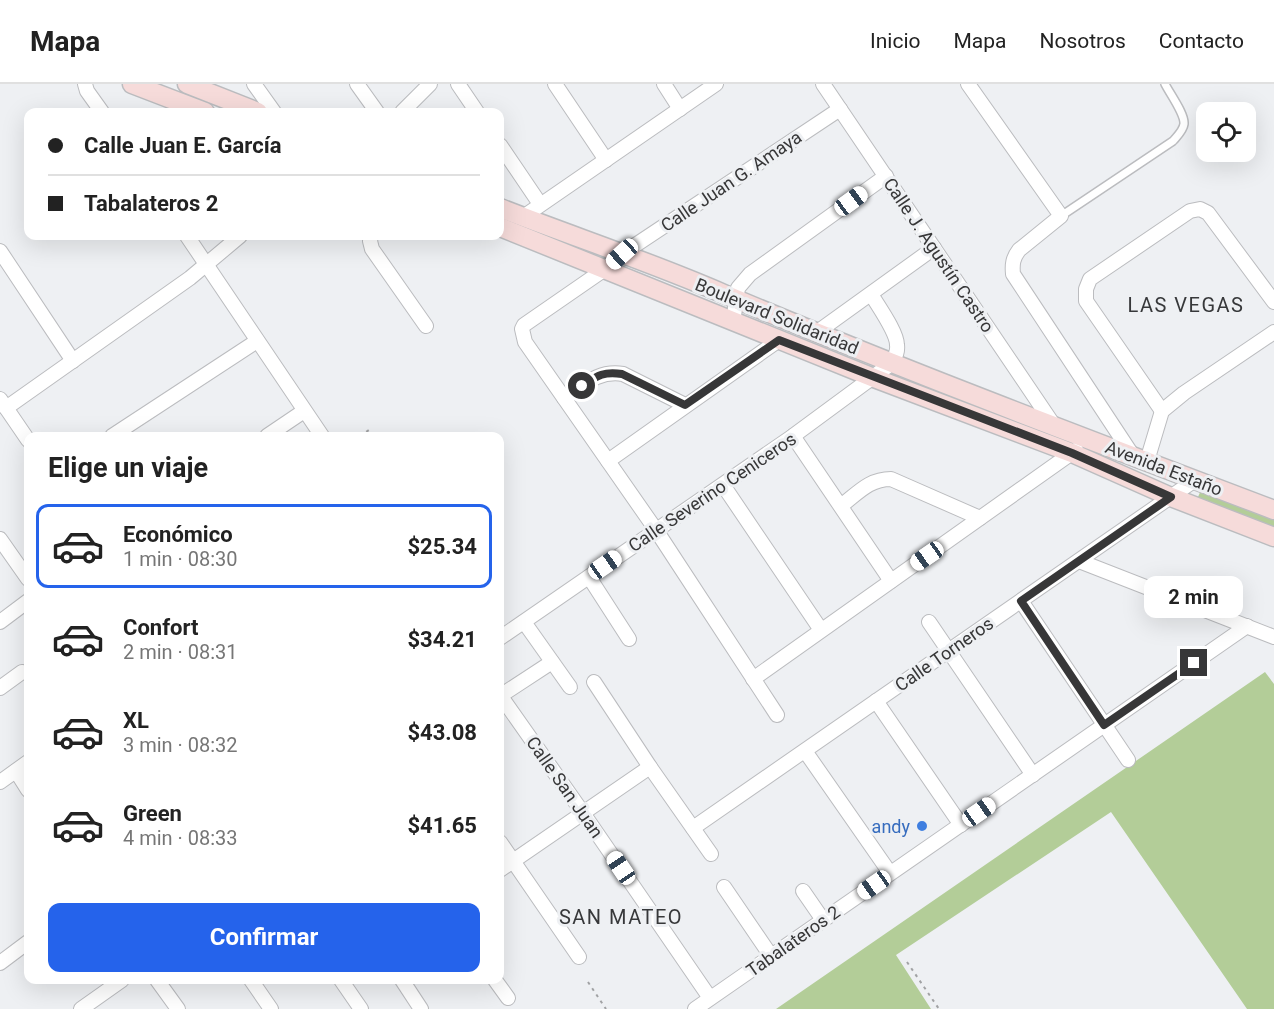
<!DOCTYPE html>
<html lang="es">
<head>
<meta charset="utf-8">
<style>
  :root { --surface:#fff; --page:#f2f2f2; --text:#222; --muted:#767676; --line:#e0e0e0; --accent:#2563eb }
  body { margin:0; font-family:Roboto,sans-serif; background:var(--page); color:var(--text); height:100vh; display:flex; flex-direction:column; font-size:22px; white-space:nowrap }
  * { box-sizing:border-box; margin:0 }
  p { font-size:20px; color:var(--muted) }
  .icon { flex:none; width:33px; height:33px; fill:none; stroke:currentColor; stroke-width:2; stroke-linecap:round; stroke-linejoin:round }
  .map { position:relative; flex:1; overflow:hidden }
  .panel { position:absolute; left:24px; top:348px; width:480px; height:552px; display:flex; flex-direction:column; background:var(--surface); border-radius:12px; box-shadow:0 6px 24px #0002 }
  .panel>* { flex:none }
  .guide { position:absolute; left:24px; top:24px; width:480px; height:132px; border-radius:12px; box-shadow:0 6px 24px #0002; display:grid; align-content:center; height:132px; padding:0 24px; background:var(--surface) }
  .controls { position:absolute; left:1196px; top:18px; display:grid; gap:12px }
  .controls a { display:grid; place-items:center; width:60px; height:60px; border-radius:12px; background:var(--surface); box-shadow:0 6px 24px #0002; font-size:30px }
  .end { position:absolute; width:27px; height:27px; margin:-14px; border:8px solid #373738; background:#fff; box-shadow:0 0 0 3px #fff }
  .from { border-radius:50% }
  .bubble { position:absolute; height:42px; border-radius:12px; background:var(--surface); box-shadow:0 6px 24px #0002; font-size:20px; font-weight:700; line-height:42px; text-align:center }
  .car { position:absolute; width:18px; height:36px; margin:-18px -9px; border-radius:8px; box-shadow:0 0 4px 2px #0007; background:linear-gradient(#fff 24%,#345 0 40%,#fff 0 76%,#345 0 86%,#fff 0) }
  .guide b { display:flex; align-items:center; gap:21px; height:57px; font-size:22px }
  .guide b+b { border-top:2px solid var(--line) }
  .guide i { width:15px; height:15px; background:var(--text) }
  ul { padding:0; list-style:none }
  li { display:flex; align-items:center; gap:18px; height:84px; margin:0 12px 9px; padding:0 12px; border:3px solid transparent; border-radius:12px }
  li div { flex:1 }
  li b { display:block; font-size:22px }
  li em { font-style:normal; font-weight:700 }
  li.on { border-color:var(--accent) }
  li>.icon { width:54px; height:54px; stroke-width:1.5 }
  h2 { padding:0 24px; font-size:27px; line-height:72px }
  .action { display:flex; gap:12px; margin-top:auto; padding:12px 24px }
  .action a { flex:1; height:69px; border-radius:12px; background:var(--accent); color:#fff; font-size:24px; font-weight:700; line-height:69px; text-align:center }
  header { display:flex; align-items:center; gap:36px; box-sizing:border-box; height:84px; padding:0 30px; background:var(--surface); border-bottom:2px solid var(--line) }
  header strong { font-size:28px }
  nav { display:flex; gap:33px; margin-inline-start:auto; font-size:21px }
  .map>svg:first-child { display:block }
  .green { fill:#b3cd98 }
  .lines { fill:none; stroke-linecap:round; stroke-linejoin:round }
  .lane-casing { stroke:#bbbcbf; stroke-width:10 }
  .street-casing { stroke:#bbbcbf; stroke-width:16 }
  .secondary-casing { stroke:#bbbcbf; stroke-width:21 }
  .path { stroke:#a1a2a4; stroke-width:2; stroke-dasharray:3 4.5; stroke-linecap:butt }
  .lane { stroke:#fff; stroke-width:7 }
  .street { stroke:#fff; stroke-width:14 }
  .secondary { stroke:#f6dbda; stroke-width:18 }
  .route { stroke:#373738; stroke-width:8 }
  .shop-dot { fill:#3f7fe0; stroke:#eef0f3; stroke-width:2 }
  .labels { text-anchor:middle; dominant-baseline:central; stroke-width:6; stroke-linejoin:round; paint-order:stroke }
  .street-label { font-size:18px; fill:#373738; stroke:#eef0f3 }
  .shop-label { font-size:18px; fill:#366cbe; stroke:#eef0f3; text-anchor:end }
  .neighbourhood-label { font-size:20px; letter-spacing:1.5px; fill:#37383a; stroke:#eef0f3 }
</style>
</head>
<body>
<header>
<strong>Mapa</strong>
<nav><a>Inicio</a><a>Mapa</a><a>Nosotros</a><a>Contacto</a></nav>
</header>
<div class="map">
<svg width="1274" height="925" viewBox="0 0 1274 925">
  <rect width="100%" height="100%" fill="#eef0f3"/>
  <g class="green">
    <path d="M1201,406L1274,435V443L1198,413Z"/>
    <path d="M1265,588L1274,600V925H1247L1111,728L896,871L931,925H776Z"/>
  </g>
  <g class="lines">
    <g class="lane-casing">
      <path id="lane" d="M1061,132L1173,57C1177,52 1183,47 1184,40C1185,30 1170,10 1165,0"/>
    </g>
    <g class="street-casing">
      <g id="street">
        <path d="M85,0L87,7L102,28"/>
        <path d="M254,0L274,28"/>
        <path d="M357,0L377,28"/>
        <path d="M458,0L477,28"/>
        <path d="M555,0L606,76"/>
        <path d="M664,0L680,25"/>
        <path d="M823,0L1055,343"/>
        <path d="M968,0L1061,132L1019,166C1013,174 1012,180 1013,190L1133,372"/>
        <path d="M402,28L430,0"/>
        <path d="M500,61L540,120"/>
        <path d="M523,133L716,0"/>
        <path d="M187,152L322,352"/>
        <path d="M371,152L370,157L372,165L426,242"/>
        <path d="M0,167L73,277"/>
        <path d="M733,238L738,204L750,190L886,92"/>
        <path d="M816,249L934,164"/>
        <path d="M564,314C584,301 598,286 623,290L685,321"/>
        <path d="M0,315L28,356"/>
        <path d="M6,324L190,194L240,152"/>
        <path d="M1162,327L1086,217V205L1090,195L1190,127L1200,125L1208,129L1274,218"/>
        <path d="M112,352L257,257"/>
        <path d="M267,352L304,327"/>
        <path d="M793,352L891,497"/>
        <path d="M608,377L779,256"/>
        <path d="M1147,377L1162,327L1184,309L1274,248"/>
        <path d="M723,401L821,546"/>
        <path d="M841,422C858,409 869,395 891,395L980,434"/>
        <path d="M0,455L28,495"/>
        <path d="M1079,477L1274,553"/>
        <path d="M589,493L629,555"/>
        <path d="M1021,517L1128,676"/>
        <path d="M0,538L28,517"/>
        <path d="M524,538L570,603"/>
        <path d="M929,538L1033,691"/>
        <path d="M500,554L793,352L892,279C895,273 898,268 897,261C897,248 878,222 871,210"/>
        <path d="M753,595L1076,366"/>
        <path d="M594,598L650,683L711,770"/>
        <path d="M0,604L22,588"/>
        <path d="M500,611L583,729L710,914"/>
        <path d="M500,612L552,578"/>
        <path d="M876,617L961,741"/>
        <path d="M777,631L656,446L525,258L522,245L524,241L605,185L622,170L840,25"/>
        <path d="M805,667L890,789"/>
        <path d="M16,687L28,706"/>
        <path d="M0,698L28,678"/>
        <path d="M693,744L1195,396"/>
        <path d="M500,758L579,873"/>
        <path d="M500,786L650,683"/>
        <path d="M724,803L771,872"/>
        <path d="M803,807L823,836"/>
        <path d="M0,879L28,858"/>
        <path d="M157,896L178,925"/>
        <path d="M251,896L271,925"/>
        <path d="M341,896L361,925"/>
        <path d="M402,896L421,925"/>
        <path d="M495,896L508,914"/>
        <path d="M81,925L122,896"/>
        <path d="M695,925L1247,542"/>
      </g>
    </g>
    <g class="secondary-casing">
      <g id="secondary">
        <path d="M132,0L205,28"/>
        <path d="M187,0L258,28"/>
        <path d="M500,124C574,153 651,178 724,210C906,287 1090,356 1274,426"/>
        <path d="M500,143L874,294L1072,369L1171,413L1274,453"/>
      </g>
    </g>
    <g class="path">
      <path d="M360,352L369,346"/>
      <path d="M907,878L939,925"/>
      <path d="M588,898L606,925"/>
    </g>
    <use href="#lane" class="lane"/>
    <use href="#street" class="street"/>
    <use href="#secondary" class="secondary"/>
  </g>
  <g class="lines">
    <path class="route" d="M582,302C597,292 603,287 622,290L685,321L779,256L1072,369L1171,413L1021,517L1104,641L1194,579"/>
  </g>
  <circle class="shop-dot" cx="922" cy="742" r="6"/>
  <g class="labels">
    <g class="street-label">
      <text transform="translate(731 97) rotate(-34)">Calle Juan G. Amaya</text>
      <text transform="translate(939 171) rotate(56)">Calle J. Agustín Castro</text>
      <text transform="translate(777 232) rotate(22)">Boulevard Solidaridad</text>
      <text transform="translate(1164 384) rotate(21)">Avenida Estaño</text>
      <text transform="translate(712 408) rotate(-34)">Calle Severino Ceniceros</text>
      <text transform="translate(944 570) rotate(-35)">Calle Torneros</text>
      <text transform="translate(565 703) rotate(55)">Calle San Juan</text>
      <text transform="translate(793 857) rotate(-35)">Tabalateros 2</text>
    </g>
    <g class="shop-label">
      <text x="910" y="742">andy</text>
    </g>
    <g class="neighbourhood-label">
      <text x="1186" y="221">LAS VEGAS</text>
      <text x="621" y="833">SAN MATEO</text>
    </g>
  </g>
</svg>
<div class="controls">
<a><svg class="icon" aria-label="locate" viewBox="0 0 24 24"><circle cx="12" cy="12" r="6"/><path d="M12 2v4M12 18v4M2 12h4M18 12h4"/></svg></a>
</div>
<i class="end from" style="left:582px;top:302px"></i>
<i class="end" style="left:1194px;top:579px"></i>
<div class="bubble" style="left:1144px;top:492px;width:99px">2 min</div>
<i class="car" style="left:851px;top:117px;rotate:54deg"></i>
<i class="car" style="left:622px;top:170px;rotate:228deg"></i>
<i class="car" style="left:927px;top:472px;rotate:235deg"></i>
<i class="car" style="left:605px;top:481px;rotate:55deg"></i>
<i class="car" style="left:979px;top:728px;rotate:55deg"></i>
<i class="car" style="left:621px;top:784px;rotate:326deg"></i>
<i class="car" style="left:874px;top:801px;rotate:235deg"></i>
<div class="guide">
<b><i class="from"></i>Calle Juan E. García</b>
<b><i></i>Tabalateros 2</b>
</div>
<section class="panel">
<h2>Elige un viaje</h2>
<ul>
<li class="on"><svg class="icon" aria-label="car" viewBox="0 0 24 24"><path d="M5 17H2v-5l4-1 3-4h7l3 4 3 1v5h-3M9 17h6M6 11h13"/><circle cx="7" cy="17" r="2"/><circle cx="17" cy="17" r="2"/></svg><div><b>Económico</b><p>1 min · 08:30</p></div><em>$25.34</em></li>
<li><svg class="icon" aria-label="car" viewBox="0 0 24 24"><path d="M5 17H2v-5l4-1 3-4h7l3 4 3 1v5h-3M9 17h6M6 11h13"/><circle cx="7" cy="17" r="2"/><circle cx="17" cy="17" r="2"/></svg><div><b>Confort</b><p>2 min · 08:31</p></div><em>$34.21</em></li>
<li><svg class="icon" aria-label="car" viewBox="0 0 24 24"><path d="M5 17H2v-5l4-1 3-4h7l3 4 3 1v5h-3M9 17h6M6 11h13"/><circle cx="7" cy="17" r="2"/><circle cx="17" cy="17" r="2"/></svg><div><b>XL</b><p>3 min · 08:32</p></div><em>$43.08</em></li>
<li><svg class="icon" aria-label="car" viewBox="0 0 24 24"><path d="M5 17H2v-5l4-1 3-4h7l3 4 3 1v5h-3M9 17h6M6 11h13"/><circle cx="7" cy="17" r="2"/><circle cx="17" cy="17" r="2"/></svg><div><b>Green</b><p>4 min · 08:33</p></div><em>$41.65</em></li>
</ul>
<div class="action"><a>Confirmar</a></div>
</section>
</div>
</body>
</html>
